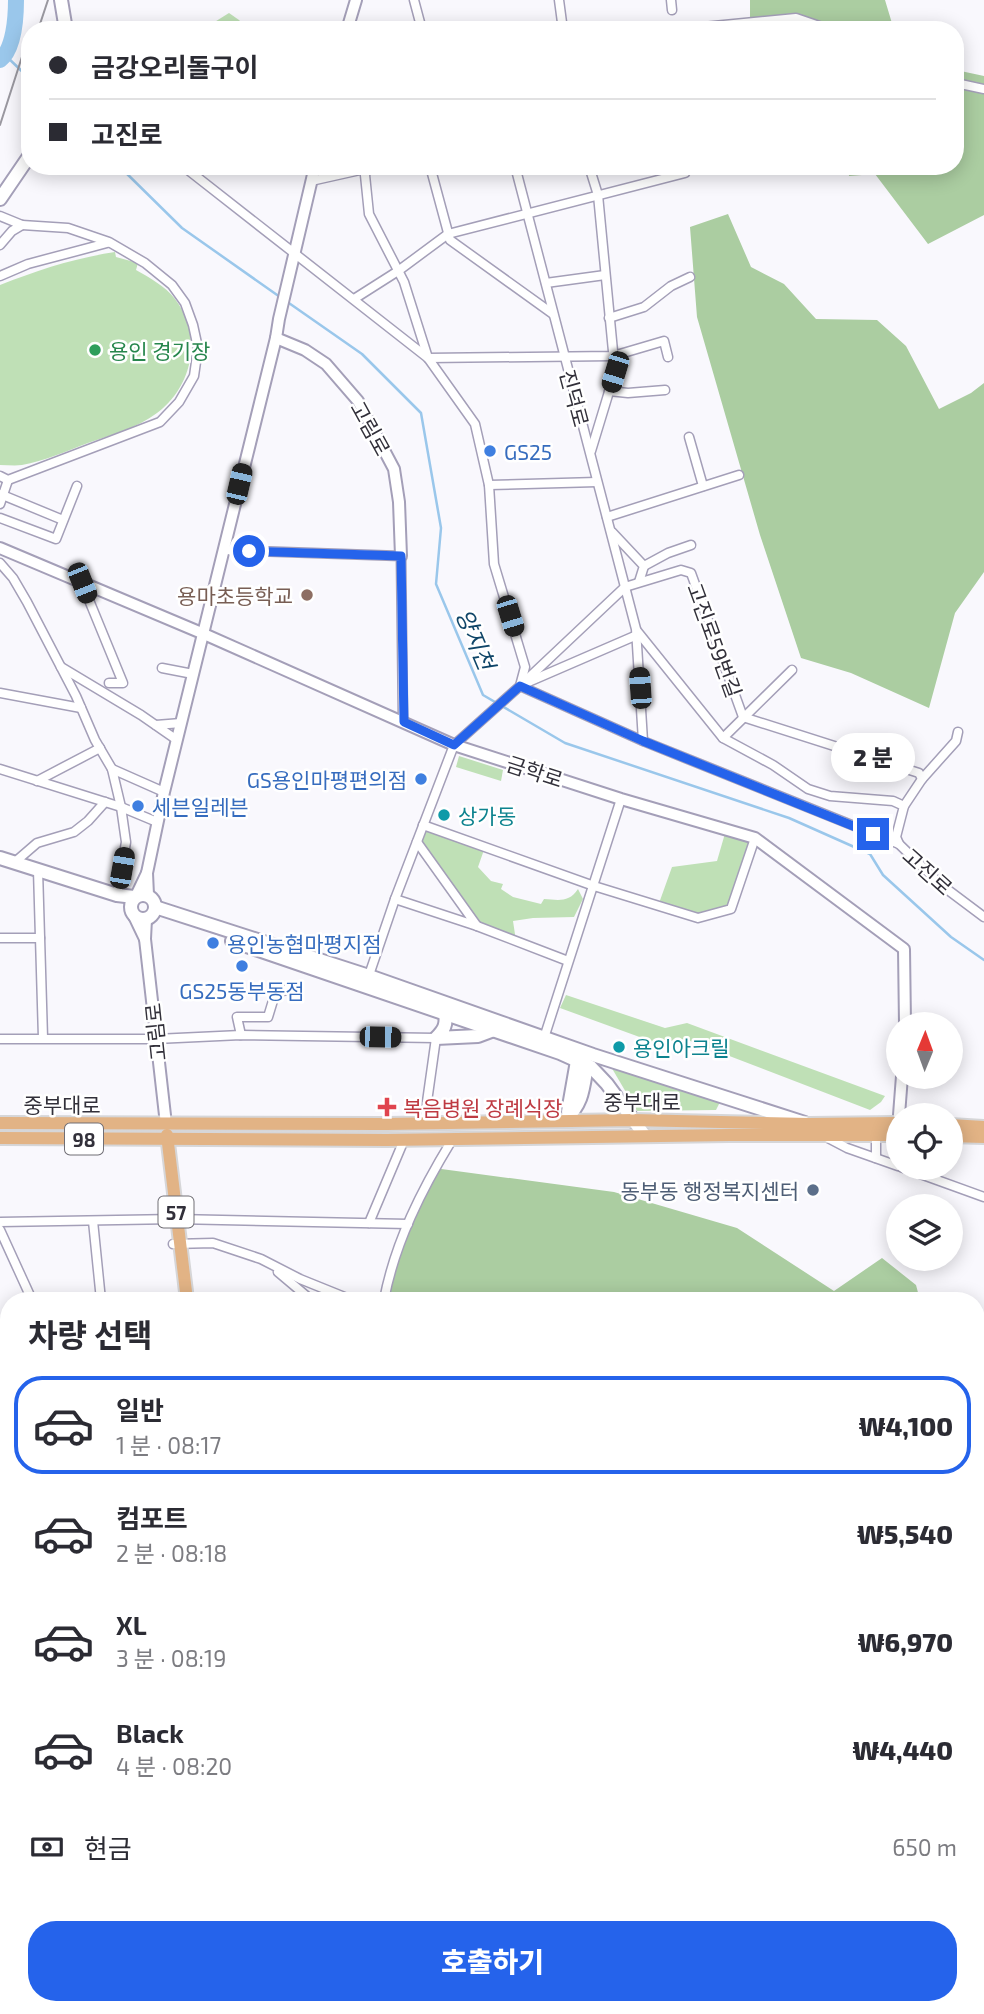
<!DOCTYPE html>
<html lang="ko">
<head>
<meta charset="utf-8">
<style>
  :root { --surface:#fff; --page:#f7f7f7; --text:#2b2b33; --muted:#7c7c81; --line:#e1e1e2; --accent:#2563eb }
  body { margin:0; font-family:"Exo 2","Noto Sans KR",sans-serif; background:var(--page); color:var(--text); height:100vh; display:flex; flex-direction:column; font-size:26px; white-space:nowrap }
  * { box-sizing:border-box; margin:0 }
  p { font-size:23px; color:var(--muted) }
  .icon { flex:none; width:38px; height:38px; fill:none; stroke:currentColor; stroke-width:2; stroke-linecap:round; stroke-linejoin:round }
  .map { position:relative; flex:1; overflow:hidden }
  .details { position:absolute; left:0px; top:1292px; width:985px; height:723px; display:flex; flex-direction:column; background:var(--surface); border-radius:28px 28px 0 0; box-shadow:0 4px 18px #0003 }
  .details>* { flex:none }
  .hud { position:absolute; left:21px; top:21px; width:943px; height:154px; border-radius:28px; box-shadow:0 4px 18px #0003; display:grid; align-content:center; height:154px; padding:0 28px; background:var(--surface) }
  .needle { width:46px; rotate:1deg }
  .buttons { position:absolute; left:886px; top:1012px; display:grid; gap:14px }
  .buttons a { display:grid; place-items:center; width:77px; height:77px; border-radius:50%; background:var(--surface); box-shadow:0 4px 18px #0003; font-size:35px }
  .end { position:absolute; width:32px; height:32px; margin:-16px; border:9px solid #2563eb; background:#fff; box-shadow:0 0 0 4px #fff }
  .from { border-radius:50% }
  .bubble { position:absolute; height:49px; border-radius:24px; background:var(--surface); box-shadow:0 4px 18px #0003; font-size:23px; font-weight:800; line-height:49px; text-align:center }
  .car { position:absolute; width:21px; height:42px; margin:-21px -10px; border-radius:9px; box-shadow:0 0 5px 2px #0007; background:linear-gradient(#222 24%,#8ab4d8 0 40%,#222 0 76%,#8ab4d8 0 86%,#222 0) }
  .hud b { display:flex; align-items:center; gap:24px; height:66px; font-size:26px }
  .hud b+b { border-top:2px solid var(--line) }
  .hud i { width:18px; height:18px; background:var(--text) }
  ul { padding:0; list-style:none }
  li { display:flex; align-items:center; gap:21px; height:98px; margin:0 14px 10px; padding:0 14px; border:4px solid transparent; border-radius:28px }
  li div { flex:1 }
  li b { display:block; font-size:26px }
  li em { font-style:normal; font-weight:800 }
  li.on { border-color:var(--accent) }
  li>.icon { width:63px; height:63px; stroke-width:1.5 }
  h2 { padding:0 28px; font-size:32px; line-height:84px }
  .pay { display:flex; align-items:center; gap:18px; height:77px; padding:0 28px; font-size:26px }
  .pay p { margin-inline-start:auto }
  .primary-button { display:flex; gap:14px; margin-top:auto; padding:14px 28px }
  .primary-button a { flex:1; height:80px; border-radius:28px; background:var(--accent); color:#fff; font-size:28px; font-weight:800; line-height:80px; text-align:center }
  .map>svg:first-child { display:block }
  .green { fill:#bfe0b6 }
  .forest { fill:#abcda1 }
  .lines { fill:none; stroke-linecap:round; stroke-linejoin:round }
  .stream { stroke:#9ac7eb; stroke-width:2.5 }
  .river { stroke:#9ac7eb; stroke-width:16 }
  .minor-casing { stroke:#a49fb8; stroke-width:11 }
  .tertiary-casing { stroke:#a49fb8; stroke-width:14 }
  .secondary-casing { stroke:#a49fb8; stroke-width:16 }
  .primary-casing { stroke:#d6d6d8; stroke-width:16 }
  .minor { stroke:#fff; stroke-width:8 }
  .tertiary { stroke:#fff; stroke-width:10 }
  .secondary { stroke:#fff; stroke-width:12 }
  .primary { stroke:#e2b385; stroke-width:12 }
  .tram { stroke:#9a98a0; stroke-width:2 }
  .route { stroke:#2563eb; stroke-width:9 }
  .leisure-dot { fill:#2e9e5b; stroke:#fff; stroke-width:2.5 }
  .shop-dot { fill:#3f7fe0; stroke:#fff; stroke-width:2.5 }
  .education-dot { fill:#8d6e63; stroke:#fff; stroke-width:2.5 }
  .culture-dot { fill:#0f9aa8; stroke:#fff; stroke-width:2.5 }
  .health-dot { fill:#e0444e; stroke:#fff; stroke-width:2.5 }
  .service-dot { fill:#5c6f8a; stroke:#fff; stroke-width:2.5 }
  .labels { text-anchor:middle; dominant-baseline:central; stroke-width:5; stroke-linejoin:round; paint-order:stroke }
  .shield { fill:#fff; stroke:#706e75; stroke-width:2 }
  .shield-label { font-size:19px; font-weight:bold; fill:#32303a }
  .leisure-label { font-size:21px; fill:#27864d; stroke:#fff; text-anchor:start }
  .street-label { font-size:21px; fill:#32303a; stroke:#fff }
  .shop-label { font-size:21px; fill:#366cbe; stroke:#fff; text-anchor:start }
  .education-label { font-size:21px; fill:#785e54; stroke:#fff; text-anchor:end }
  .culture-label { font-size:21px; fill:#0d838f; stroke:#fff; text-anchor:start }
  .health-label { font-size:21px; fill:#be3a42; stroke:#fff; text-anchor:start }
  .service-label { font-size:21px; fill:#4e5e75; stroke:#fff; text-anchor:end }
  .water-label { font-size:23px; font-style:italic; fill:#0f4568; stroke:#fff }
</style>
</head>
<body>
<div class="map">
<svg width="984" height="2014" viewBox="0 0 984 2014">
  <rect width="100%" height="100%" fill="#f9f8fd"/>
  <g class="green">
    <path d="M229,13L239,20L249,30H214L213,23Z"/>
    <path d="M115,252L116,257L138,263L136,270C150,278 165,286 175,299C203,336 193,386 157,413C137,428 111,435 88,443C67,451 44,461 22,465C15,466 7,465 0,465V285C38,270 75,258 115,252Z"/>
    <path d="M459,756L503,770L501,781L456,767Z"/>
    <path d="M423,825L485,847L478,867L491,881L503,884L501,889L513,897L541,904L544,899C558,900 569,903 578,889L583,899L574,917L533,918L513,921L516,941L477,926L417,842Z"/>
    <path d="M726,830L755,838L731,909L698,918L658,906L672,867L717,861Z"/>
    <path d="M566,995L665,1028L687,1023L885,1096L881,1102L870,1110L685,1039L656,1043L560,1008Z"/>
    <path d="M610,1065L720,1102L716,1110L637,1111Z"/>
  </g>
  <g class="forest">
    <path d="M750,0H885L894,30H839L796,17L750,22Z"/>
    <path d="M956,70L984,76V215L928,244L875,174L849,176L848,166H956Z"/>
    <path d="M728,214L751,267L784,284L816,319L877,320L906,346L939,409L971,393L984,383V572L955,613L929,708L851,673L801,658L760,535L697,317L690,227Z"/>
    <path d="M434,1168L614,1192L737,1228L834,1291L882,1258L916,1285L920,1300H390L389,1279Z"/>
    <path d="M977,1724L984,1725V1856L977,1836Z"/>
    <path d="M555,2006H714L728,2014H771L795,2006H864L871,2011L868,2014H571Z"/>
  </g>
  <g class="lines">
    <g class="stream">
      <path d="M6,56L30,79"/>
      <path d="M119,166L182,228L280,297"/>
      <path d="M286,301L362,354L421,413L441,528L436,584L483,695L565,743L789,818L870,854L883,875L951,937L984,960"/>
    </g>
    <g class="river">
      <path d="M0,60C14,49 16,17 16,0"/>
      <path d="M0,1348L9,1371"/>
      <path d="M0,1772L9,1760"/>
    </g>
    <g class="minor-casing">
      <g id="minor">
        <path d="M414,0L422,30"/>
        <path d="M559,0L563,30"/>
        <path d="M671,0L672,10"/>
        <path d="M673,30L796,18L831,30"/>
        <path d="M956,83L984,89"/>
        <path d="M183,166L428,358L475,424L489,485L494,564L525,667L520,686"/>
        <path d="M368,166L365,175L369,214L404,282L428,358L613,356L664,341L668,357"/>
        <path d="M430,166L450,240L553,314"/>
        <path d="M515,166L636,629L643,741"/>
        <path d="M589,166L598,195L615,372L591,451"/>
        <path d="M311,181L378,166"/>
        <path d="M0,216L22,225L12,231L0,245"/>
        <path d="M0,276L28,264L107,243"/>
        <path d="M546,283L605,275"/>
        <path d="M354,299L398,271L448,234L685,173V166"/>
        <path d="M609,318L644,307L671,286L690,277"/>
        <path d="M609,391L628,393L665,390"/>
        <path d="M689,437L703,486"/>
        <path d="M0,476L8,480L160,422L179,402L194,376L198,348L193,325L185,303L172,285L145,263L109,242L68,228L22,225"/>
        <path d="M489,485L597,482"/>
        <path d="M0,494L63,520"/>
        <path d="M0,504L8,480"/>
        <path d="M607,517L739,475"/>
        <path d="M0,518L56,539L77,486"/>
        <path d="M612,532L644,566L639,582"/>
        <path d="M224,550L401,556L403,722"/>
        <path d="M0,563L13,578L27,602L76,696L95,740L112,769L164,792"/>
        <path d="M644,566L668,553L691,545"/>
        <path d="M82,583L123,683H109"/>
        <path d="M637,631L723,738L773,765L808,789L830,796L893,801L904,806L896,837L899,844"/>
        <path d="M61,667L141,715L177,740"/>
        <path d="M162,668L193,674"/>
        <path d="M526,683L637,635"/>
        <path d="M520,686L643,741L899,844L940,884L984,917"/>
        <path d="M0,693L81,708"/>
        <path d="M156,725L181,723"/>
        <path d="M723,738L792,670"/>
        <path d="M0,769L121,807L157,822"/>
        <path d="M112,769L121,807L126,842L117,895"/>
        <path d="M922,779L956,741L958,732"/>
        <path d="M37,781L100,748"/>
        <path d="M423,825L594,886L698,918L731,909L755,838"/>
        <path d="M15,862L37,843L74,832L88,821L105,802"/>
        <path d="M38,870L43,1038"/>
        <path d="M395,899L477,926L417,842"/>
        <path d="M477,926L568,961"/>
        <path d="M0,938H40"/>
        <path d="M368,978L395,899L454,745L520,686L625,587L681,570L691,573L743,717L919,773L922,779L904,806"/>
        <path d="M241,1035L237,1017H268L275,994L288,989"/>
        <path d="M544,1038L621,799"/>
        <path d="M0,1039H156L241,1035L436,1038L424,1123"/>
        <path d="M876,1135V1158"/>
        <path d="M826,1137L847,1148L898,1166"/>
        <path d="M901,1167L984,1197"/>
        <path d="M93,1221L101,1300"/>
        <path d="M0,1222L176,1219L408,1224"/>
        <path d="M369,1223L404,1140"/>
        <path d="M0,1230L32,1300"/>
        <path d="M173,1244L213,1243L261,1259L300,1279L352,1300"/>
        <path d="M278,1272L310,1299L315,1300"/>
        <path d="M384,1300C395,1242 422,1189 452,1140"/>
        <path d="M0,1563L9,1610"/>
        <path d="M0,1705L7,1680L9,1663"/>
      </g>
    </g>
    <g class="tertiary-casing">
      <g id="tertiary">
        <path d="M347,30L356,0"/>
        <path d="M276,338L305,350L326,364L358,401L394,469L399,502L401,556"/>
        <path d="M0,548L204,634L454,745L621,799L755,838L904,949L905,1024"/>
        <path d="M147,873L164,792L276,338L279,319L315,166"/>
        <path d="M136,896L147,873L148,895"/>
        <path d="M134,916L145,939L146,919"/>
        <path d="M145,939L166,1124"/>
        <path d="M899,1115L902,1076"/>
      </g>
    </g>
    <g class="secondary-casing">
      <g id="secondary">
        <path d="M61,0L66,30"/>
        <path d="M0,199L30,155"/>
        <path d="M0,858L117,895L134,897"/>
        <circle cx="143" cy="907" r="12"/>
        <path d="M155,907L369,976L593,1055L805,1123"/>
        <path d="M232,941L560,1053L591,1067L607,1084L645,1136"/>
        <path d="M445,1013C447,1025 444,1030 436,1038L478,1036L494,1030"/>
        <path d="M568,1112L577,1061"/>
        <path d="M565,1120C583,1103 583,1089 587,1065"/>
      </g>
    </g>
    <g class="primary-casing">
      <g id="primary">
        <path d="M0,1123L387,1124L633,1120L809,1124L898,1123"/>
        <path d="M950,1125L984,1127"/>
        <path d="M167,1135L187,1300"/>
        <path d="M950,1136L984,1137"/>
        <path d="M0,1138L387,1140L729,1135H898"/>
        <path d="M456,2006L469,2014"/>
        <path d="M471,2006L482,2014"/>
      </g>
    </g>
    <use href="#minor" class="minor"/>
    <use href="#tertiary" class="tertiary"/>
    <use href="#secondary" class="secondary"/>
    <use href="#primary" class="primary"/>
    <g class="tram">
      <path d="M38,30L48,0"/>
      <path d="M0,125L30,32"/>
    </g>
  </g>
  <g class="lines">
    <path class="route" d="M249,551L401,556L404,722L454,745L520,686L643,741L873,834"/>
  </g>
  <circle class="leisure-dot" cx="95" cy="350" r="7"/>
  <g class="shop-dot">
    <circle cx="490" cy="451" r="7"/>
    <circle cx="421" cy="779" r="7"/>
    <circle cx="138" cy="806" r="7"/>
    <circle cx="213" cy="943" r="7"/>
    <circle cx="242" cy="966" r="7"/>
  </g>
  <circle class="education-dot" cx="307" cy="595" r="7"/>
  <g class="culture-dot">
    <circle cx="444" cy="815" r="7"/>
    <circle cx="619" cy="1047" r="7"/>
  </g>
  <path class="health-dot" d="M383.5 1096.5h7v7h7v7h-7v7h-7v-7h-7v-7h7z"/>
  <circle class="service-dot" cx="813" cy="1190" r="7"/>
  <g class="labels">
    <g class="shield">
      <rect x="65" y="1123.5" width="38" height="31" rx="5"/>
      <rect x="158.5" y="1196.5" width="35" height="31" rx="5"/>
    </g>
    <g class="shield-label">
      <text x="84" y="1139">98</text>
      <text x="176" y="1212">57</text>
    </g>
    <g class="leisure-label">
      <text x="109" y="350">용인 경기장</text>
    </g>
    <g class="street-label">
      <text transform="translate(575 398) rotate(75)">진덕로</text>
      <text transform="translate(371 428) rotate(61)">고림로</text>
      <text transform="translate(715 640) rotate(70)">고진로59번길</text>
      <text transform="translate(535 771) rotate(18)">금학로</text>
      <text transform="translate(928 871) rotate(42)">고진로</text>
      <text transform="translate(155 1032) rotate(-96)">고림로</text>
      <text x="642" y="1101">중부대로</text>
      <text x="62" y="1104">중부대로</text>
    </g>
    <g class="shop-label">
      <text x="504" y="451">GS25</text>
      <text x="407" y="779" text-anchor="end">GS용인마평편의점</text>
      <text x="152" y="806">세븐일레븐</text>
      <text x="227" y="943">용인농협마평지점</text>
      <text x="242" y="990" text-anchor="middle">GS25동부동점</text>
    </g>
    <g class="education-label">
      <text x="293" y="595">용마초등학교</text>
    </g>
    <g class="culture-label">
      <text x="458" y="815">상가동</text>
      <text x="633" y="1047">용인아크릴</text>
    </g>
    <g class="health-label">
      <text x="403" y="1107">복음병원 장례식장</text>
    </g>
    <g class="service-label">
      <text x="799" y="1190">동부동 행정복지센터</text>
    </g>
    <g class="water-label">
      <text transform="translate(476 639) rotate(67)">양지천</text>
    </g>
  </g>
</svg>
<div class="buttons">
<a><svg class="needle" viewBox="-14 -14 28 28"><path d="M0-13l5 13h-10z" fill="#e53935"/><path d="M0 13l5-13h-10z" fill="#7c7c81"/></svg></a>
<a><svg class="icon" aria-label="locate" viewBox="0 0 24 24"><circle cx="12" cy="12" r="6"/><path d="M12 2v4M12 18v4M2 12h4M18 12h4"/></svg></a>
<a><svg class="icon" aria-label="layers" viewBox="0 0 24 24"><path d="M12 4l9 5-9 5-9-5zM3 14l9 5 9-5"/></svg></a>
</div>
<i class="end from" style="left:249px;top:551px"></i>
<i class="end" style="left:873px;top:834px"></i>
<div class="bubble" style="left:831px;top:733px;width:84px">2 분</div>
<i class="car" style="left:615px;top:372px;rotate:197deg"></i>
<i class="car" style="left:239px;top:484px;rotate:13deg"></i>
<i class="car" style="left:82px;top:583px;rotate:158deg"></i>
<i class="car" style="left:510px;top:616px;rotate:163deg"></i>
<i class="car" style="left:640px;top:688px;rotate:356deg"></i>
<i class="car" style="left:122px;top:868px;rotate:10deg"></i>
<i class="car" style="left:380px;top:1037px;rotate:91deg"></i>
<div class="hud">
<b><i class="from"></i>금강오리돌구이</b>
<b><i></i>고진로</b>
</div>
<section class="details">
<h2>차량 선택</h2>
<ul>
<li class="on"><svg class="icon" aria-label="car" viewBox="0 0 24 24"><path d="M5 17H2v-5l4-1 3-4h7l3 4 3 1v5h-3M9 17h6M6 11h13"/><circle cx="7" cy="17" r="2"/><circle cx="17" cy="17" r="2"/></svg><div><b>일반</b><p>1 분 · 08:17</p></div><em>₩4,100</em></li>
<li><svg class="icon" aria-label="car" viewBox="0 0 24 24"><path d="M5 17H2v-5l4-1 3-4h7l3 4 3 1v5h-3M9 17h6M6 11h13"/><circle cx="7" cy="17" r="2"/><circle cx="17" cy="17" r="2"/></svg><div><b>컴포트</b><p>2 분 · 08:18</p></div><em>₩5,540</em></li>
<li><svg class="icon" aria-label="car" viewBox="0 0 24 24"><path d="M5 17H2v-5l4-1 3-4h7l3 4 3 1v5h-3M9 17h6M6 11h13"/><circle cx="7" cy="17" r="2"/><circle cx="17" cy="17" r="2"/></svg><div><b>XL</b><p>3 분 · 08:19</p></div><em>₩6,970</em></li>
<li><svg class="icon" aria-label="car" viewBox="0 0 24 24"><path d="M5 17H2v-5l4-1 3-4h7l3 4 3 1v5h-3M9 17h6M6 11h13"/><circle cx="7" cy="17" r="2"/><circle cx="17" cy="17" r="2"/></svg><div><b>Black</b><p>4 분 · 08:20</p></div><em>₩4,440</em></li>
</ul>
<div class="pay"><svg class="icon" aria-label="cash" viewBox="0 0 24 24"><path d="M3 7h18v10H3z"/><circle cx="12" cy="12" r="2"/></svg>현금<p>650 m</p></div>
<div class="primary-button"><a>호출하기</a></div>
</section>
</div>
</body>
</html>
